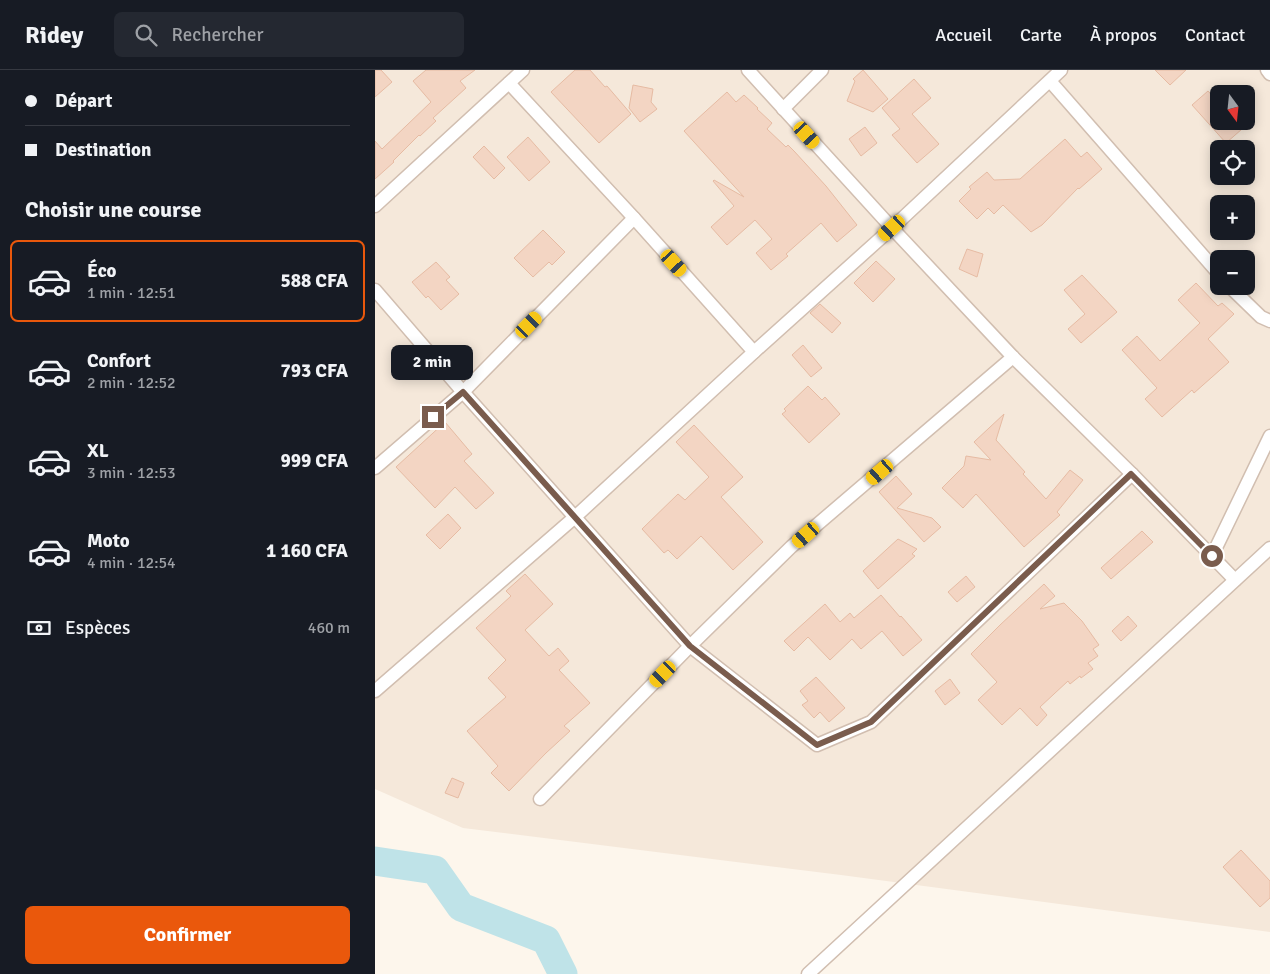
<!DOCTYPE html>
<html lang="fr">
<head>
<meta charset="utf-8">
<style>
  :root { --surface:#171b24; --page:#242831; --text:#f1f3f6; --muted:#9ea1a6; --line:#363941; --accent:#ea580c }
  body { margin:0; font-family:Signika,sans-serif; background:var(--page); color:var(--text); height:100vh; display:flex; flex-direction:column; font-size:19px; white-space:nowrap }
  * { box-sizing:border-box; margin:0 }
  p { font-size:16px; color:var(--muted) }
  .icon { flex:none; width:28px; height:28px; fill:none; stroke:currentColor; stroke-width:2; stroke-linecap:round; stroke-linejoin:round }
  .map { position:relative; flex:1; overflow:hidden }
  .sheet { display:flex; flex-direction:column; background:var(--surface); width:375px }
  .sheet>* { flex:none }
  .hud { display:grid; align-content:center; height:110px; padding:0 25px; background:var(--surface) }
  .needle { width:32px; rotate:165deg }
  .buttons { position:absolute; left:835px; top:15px; display:grid; gap:10px }
  .buttons a { display:grid; place-items:center; width:45px; height:45px; border-radius:8px; background:var(--surface); box-shadow:0 2px 12px #0003; font-size:25px }
  .end { position:absolute; width:22px; height:22px; margin:-11px; border:6px solid #7a5c4d; background:#fff; box-shadow:0 0 0 2px #fff }
  .from { border-radius:50% }
  .bubble { position:absolute; height:35px; border-radius:8px; background:var(--surface); box-shadow:0 2px 12px #0003; font-size:16px; font-weight:700; line-height:35px; text-align:center }
  .car { position:absolute; width:15px; height:30px; margin:-15px -8px; border-radius:6px; box-shadow:0 0 4px 1px #0007; background:linear-gradient(#f5c518 24%,#345 0 40%,#f5c518 0 76%,#345 0 86%,#f5c518 0) }
  .hud b { display:flex; align-items:center; gap:18px; height:48px; font-size:19px }
  .hud b+b { border-top:1px solid var(--line) }
  .hud i { width:12px; height:12px; background:var(--text) }
  ul { padding:0; list-style:none }
  li { display:flex; align-items:center; gap:15px; height:82px; margin:0 10px 8px; padding:0 15px; border:2px solid transparent; border-radius:8px }
  li div { flex:1 }
  li b { display:block; font-size:19px }
  li em { font-style:normal; font-weight:700 }
  li.active { border-color:var(--accent) }
  li>.icon { width:45px; height:45px; stroke-width:1.5 }
  h2 { padding:0 25px; font-size:22px; line-height:60px }
  .pay { display:flex; align-items:center; gap:12px; height:55px; padding:0 25px; font-size:19px }
  .pay p { margin-inline-start:auto }
  .cta { display:flex; gap:10px; margin-top:auto; padding:10px 25px }
  .cta a { flex:1; height:58px; border-radius:8px; background:var(--accent); color:#fff; font-size:20px; font-weight:700; line-height:58px; text-align:center }
  header { display:flex; align-items:center; gap:30px; box-sizing:border-box; height:70px; padding:0 25px; background:var(--surface); border-bottom:1px solid var(--line) }
  header strong { font-size:24px }
  nav { display:flex; gap:28px; margin-inline-start:auto; font-size:18px }
  .search { width:350px; height:45px; background:var(--page); display:flex; align-items:center; gap:12px; box-sizing:border-box; padding:0 18px; border-radius:8px; color:var(--muted); font-size:19px }
  main { display:flex; flex:1; min-height:0 }
  .map>svg:first-child { display:block }
  .residential { fill:#f5e8da; fill-rule:evenodd }
  .lines { fill:none; stroke-linecap:round; stroke-linejoin:round }
  .river { stroke:#bfe3e8; stroke-width:29 }
  .building { fill:#f3d5c3; stroke:#e6bba3 }
  .street-casing { stroke:#d1beb0; stroke-width:15 }
  .street { stroke:#fff; stroke-width:12 }
  .route { stroke:#7a5c4d; stroke-width:6 }
</style>
</head>
<body>
<header>
<strong>Ridey</strong>
<div class="search"><svg class="icon" aria-label="search" viewBox="0 0 24 24"><circle cx="10" cy="10" r="6"/><path d="M15 15l6 6"/></svg>Rechercher</div>
<nav><a>Accueil</a><a>Carte</a><a>À propos</a><a>Contact</a></nav>
</header>
<main>
<section class="sheet">
<div class="hud">
<b><i class="from"></i>Départ</b>
<b><i></i>Destination</b>
</div>
<h2>Choisir une course</h2>
<ul>
<li class="active"><svg class="icon" aria-label="car" viewBox="0 0 24 24"><path d="M5 17H2v-5l4-1 3-4h7l3 4 3 1v5h-3M9 17h6M6 11h13"/><circle cx="7" cy="17" r="2"/><circle cx="17" cy="17" r="2"/></svg><div><b>Éco</b><p>1 min · 12:51</p></div><em>588 CFA</em></li>
<li><svg class="icon" aria-label="car" viewBox="0 0 24 24"><path d="M5 17H2v-5l4-1 3-4h7l3 4 3 1v5h-3M9 17h6M6 11h13"/><circle cx="7" cy="17" r="2"/><circle cx="17" cy="17" r="2"/></svg><div><b>Confort</b><p>2 min · 12:52</p></div><em>793 CFA</em></li>
<li><svg class="icon" aria-label="car" viewBox="0 0 24 24"><path d="M5 17H2v-5l4-1 3-4h7l3 4 3 1v5h-3M9 17h6M6 11h13"/><circle cx="7" cy="17" r="2"/><circle cx="17" cy="17" r="2"/></svg><div><b>XL</b><p>3 min · 12:53</p></div><em>999 CFA</em></li>
<li><svg class="icon" aria-label="car" viewBox="0 0 24 24"><path d="M5 17H2v-5l4-1 3-4h7l3 4 3 1v5h-3M9 17h6M6 11h13"/><circle cx="7" cy="17" r="2"/><circle cx="17" cy="17" r="2"/></svg><div><b>Moto</b><p>4 min · 12:54</p></div><em>1 160 CFA</em></li>
</ul>
<div class="pay"><svg class="icon" aria-label="cash" viewBox="0 0 24 24"><path d="M3 7h18v10H3z"/><circle cx="12" cy="12" r="2"/></svg>Espèces<p>460 m</p></div>
<div class="cta"><a>Confirmer</a></div>
</section>
<div class="map">
<svg width="895" height="904" viewBox="0 0 895 904">
  <rect width="100%" height="100%" fill="#fdf6ec"/>
  <path class="residential" d="M0,0H895V862L466,805L88,758L0,719ZM844,24H871V51H844ZM844,79H871V106H844ZM844,134H871V161H844ZM844,189H871V216H844Z"/>
  <g class="lines">
    <path class="river" d="M0,791L60,800L86,837L171,870L188,904"/>
  </g>
  <g class="building">
    <path d="M0,0H6L17,12L0,27Z"/>
    <path d="M51,0H100L85,11L91,18L58,48L61,51L45,66L44,65L18,91L19,92L0,109V71L7,79L56,32L38,11Z"/>
    <path d="M200,0H215L230,17L232,16L256,44L224,73L176,22Z"/>
    <path d="M488,0L513,29L498,42L472,31L480,11L478,9Z"/>
    <path d="M780,0H811L795,15Z"/>
    <path d="M539,9L556,28L537,44L564,74L542,93L517,65L525,59L507,38Z"/>
    <path d="M258,15L278,19L276,32L282,39L265,52L254,38Z"/>
    <path d="M833,21L844,33V51H860L867,59L851,73L817,35Z"/>
    <path d="M352,22L361,32L369,25L383,38L382,39L397,53L392,59L411,77L413,75L419,81L451,116L482,155L462,172L446,153L411,184L413,186L396,200L381,183L397,169L380,150L352,175L336,157L359,136L338,111L339,110L369,127L309,61Z"/>
    <path d="M490,57L502,73L486,86L474,69Z"/>
    <path d="M153,67L175,92L154,111L132,87Z"/>
    <path d="M690,69L706,87L712,82L727,99L704,119L703,118L667,155L656,162L628,135L619,144L613,138L602,149L584,131L596,119L594,117L612,102L619,110L645,109Z"/>
    <path d="M109,76L130,98L119,109L98,87Z"/>
    <path d="M168,160L190,182L177,195L174,192L158,207L139,188Z"/>
    <path d="M592,179L608,184L602,207L584,199Z"/>
    <path d="M501,191L520,209L498,232L479,213Z"/>
    <path d="M61,192L75,207L71,210L84,224L66,240L53,226L51,228L37,212Z"/>
    <path d="M707,205L742,242L706,273L693,259L710,244L689,220Z"/>
    <path d="M821,213L843,236L847,233L859,244L833,269L854,292L819,323L817,320L787,347L770,329L782,318L747,280L762,266L785,291L825,253L803,230Z"/>
    <path d="M445,234L466,253L457,263L435,243Z"/>
    <path d="M428,275L447,298L436,307L417,285Z"/>
    <path d="M433,316L447,330L450,327L465,344L434,373L407,344L411,341L409,339Z"/>
    <path d="M629,344L621,370L650,402L648,404L671,429L695,400L708,410L682,442L685,445L649,477L601,424L588,438L567,418L589,396L591,386L616,390L599,372Z"/>
    <path d="M70,352L97,384L89,391L119,423L101,439L80,417L60,438L21,397Z"/>
    <path d="M319,355L368,407L346,427L388,472L358,500L326,466L302,489L293,480L289,483L267,459L303,424L310,430L334,407L301,372Z"/>
    <path d="M521,406L537,424L522,438L557,448L566,457L549,472L504,422Z"/>
    <path d="M73,444L86,458L65,479L51,465Z"/>
    <path d="M767,461L778,472L736,509L726,498Z"/>
    <path d="M523,469L542,479L537,484L540,486L503,519L488,501Z"/>
    <path d="M150,504L178,534L150,560L174,586L183,578L194,591L184,600L215,633L189,656L195,661L171,683L134,721L116,703L123,696L92,661L131,627L113,608L131,590L101,558L136,526L131,521Z"/>
    <path d="M591,506L600,517L582,532L573,522Z"/>
    <path d="M669,514L680,526L665,539L689,533L707,551L724,575L718,579L723,586L713,593L718,599L706,608L705,606L695,614L693,611L665,637L672,645L662,656L645,638L627,655L603,630L622,612L596,584L625,555Z"/>
    <path d="M506,525L525,547L526,546L547,570L528,586L507,561L486,579L477,569L455,590L433,567L419,581L409,571L450,534L465,552L475,543L479,548Z"/>
    <path d="M753,546L762,556L746,571L737,561Z"/>
    <path d="M441,607L470,638L454,652L445,642L439,648L427,635L433,631L425,621Z"/>
    <path d="M575,609L585,623L570,635L560,621Z"/>
    <path d="M77,708L89,713L83,728L70,723Z"/>
    <path d="M866,780L895,811V828L885,837L848,797Z"/>
  </g>
  <g class="lines">
    <g class="street-casing">
      <g id="street">
        <path d="M373,0L517,158L638,287L757,404L860,510"/>
        <path d="M892,0L895,4"/>
        <path d="M675,11L844,204"/>
        <path d="M134,13L259,148L379,282"/>
        <path d="M408,39L447,0"/>
        <path d="M0,136L148,0"/>
        <path d="M854,216L886,247L895,251"/>
        <path d="M0,220L88,322L315,576L442,675L496,652L757,404"/>
        <path d="M0,398L88,322L259,148"/>
        <path d="M837,486L895,366"/>
        <path d="M0,621L200,447L379,282L517,158L686,0"/>
        <path d="M165,729L315,576L416,477L638,287"/>
        <path d="M433,904L895,478"/>
      </g>
    </g>
    <use href="#street" class="street"/>
  </g>
  <g class="lines">
    <path class="route" d="M58,347L88,322L315,576L442,675L496,652L756,404L837,486"/>
  </g>
</svg>
<div class="buttons">
<a><svg class="needle" viewBox="-14 -14 28 28"><path d="M0-13l5 13h-10z" fill="#e53935"/><path d="M0 13l5-13h-10z" fill="#9ea1a6"/></svg></a>
<a><svg class="icon" aria-label="locate" viewBox="0 0 24 24"><circle cx="12" cy="12" r="6"/><path d="M12 2v4M12 18v4M2 12h4M18 12h4"/></svg></a>
<a>+</a>
<a>−</a>
</div>
<i class="end from" style="left:837px;top:486px"></i>
<i class="end" style="left:58px;top:347px"></i>
<div class="bubble" style="left:16px;top:275px;width:82px">2 min</div>
<i class="car" style="left:432px;top:65px;rotate:138deg"></i>
<i class="car" style="left:517px;top:158px;rotate:228deg"></i>
<i class="car" style="left:299px;top:193px;rotate:138deg"></i>
<i class="car" style="left:154px;top:255px;rotate:44deg"></i>
<i class="car" style="left:505px;top:402px;rotate:229deg"></i>
<i class="car" style="left:431px;top:465px;rotate:229deg"></i>
<i class="car" style="left:288px;top:604px;rotate:224deg"></i>
</div>
</main>
</body>
</html>
